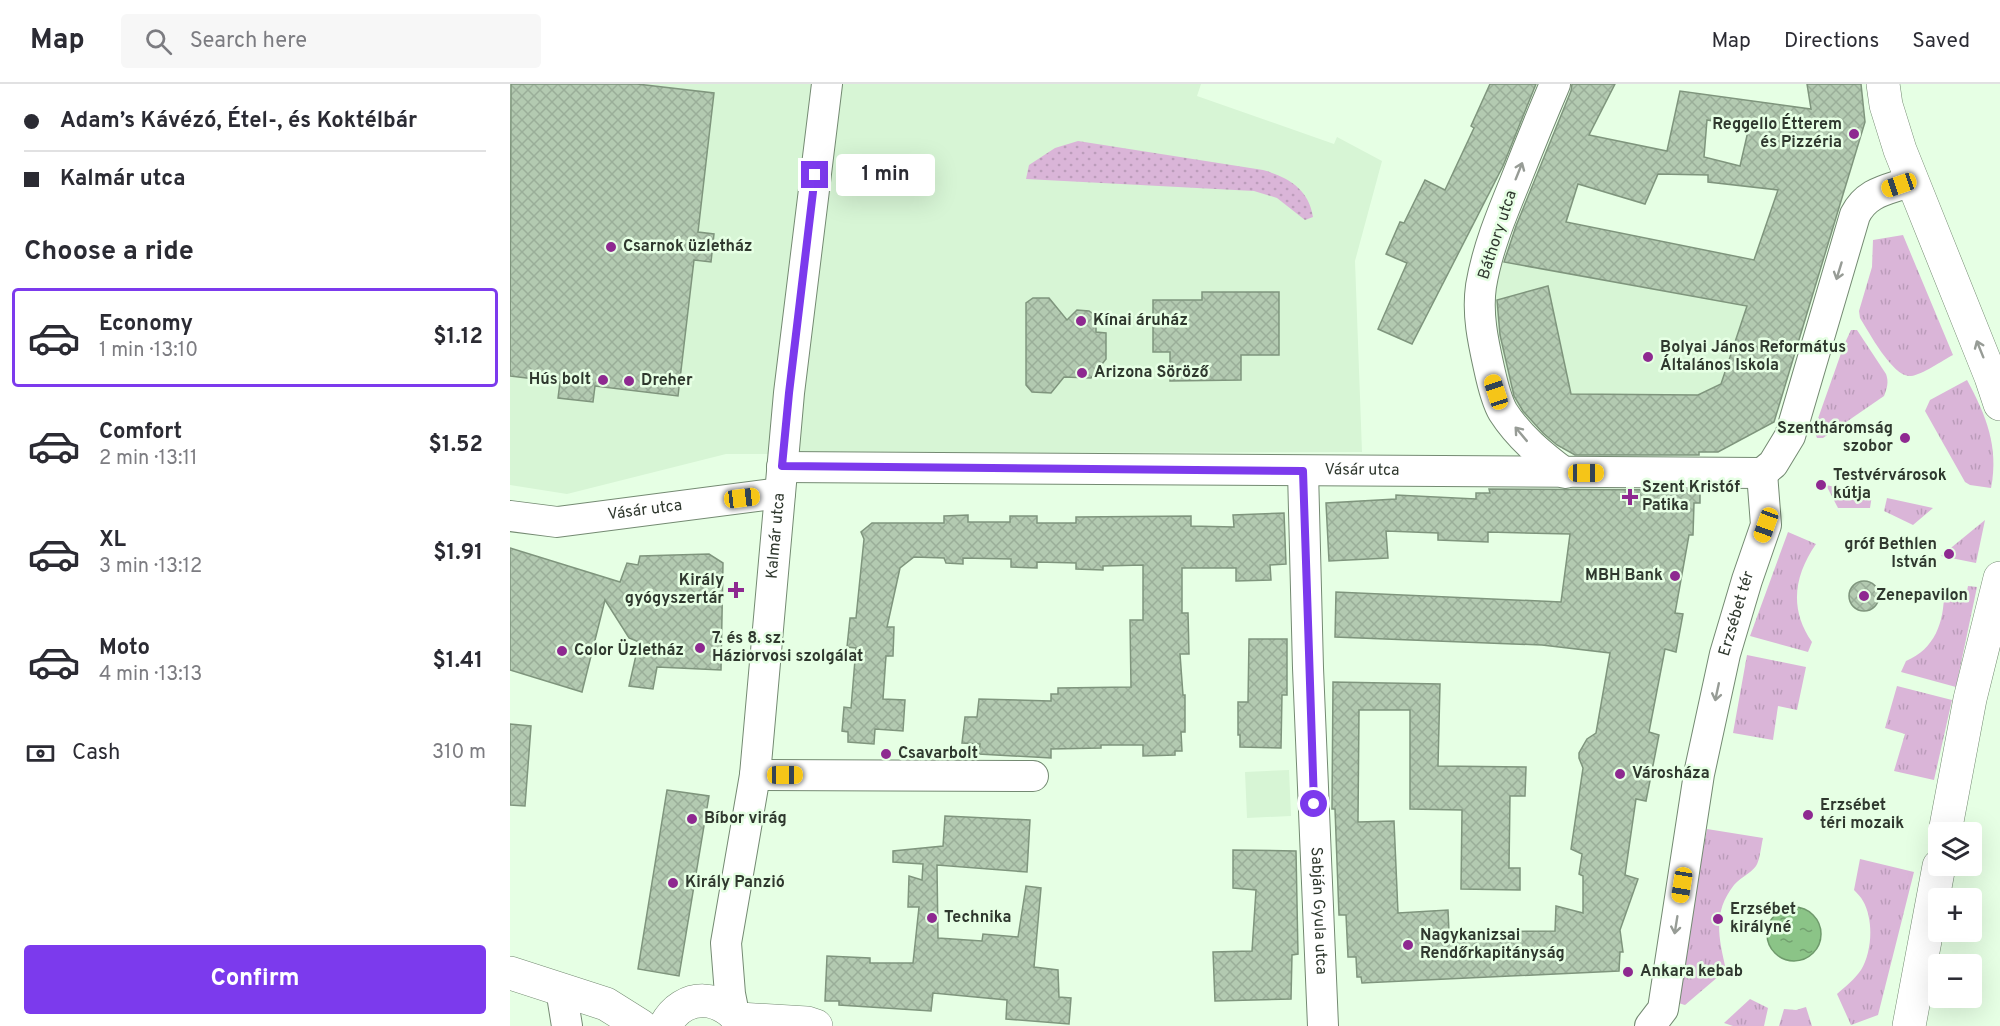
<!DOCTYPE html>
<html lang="en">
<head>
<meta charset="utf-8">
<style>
  :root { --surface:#fff; --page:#f7f7f7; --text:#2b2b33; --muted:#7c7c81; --line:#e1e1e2; --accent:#7c3aed }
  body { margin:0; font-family:Overpass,sans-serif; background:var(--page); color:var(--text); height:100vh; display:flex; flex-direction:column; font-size:22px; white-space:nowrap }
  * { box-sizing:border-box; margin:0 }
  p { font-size:20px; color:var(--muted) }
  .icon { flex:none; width:33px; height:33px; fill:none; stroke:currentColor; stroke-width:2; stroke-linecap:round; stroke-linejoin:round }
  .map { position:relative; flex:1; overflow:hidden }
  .details { display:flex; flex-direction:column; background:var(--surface); width:510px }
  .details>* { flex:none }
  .hud { display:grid; align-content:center; height:132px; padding:0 24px; background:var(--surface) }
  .fabs { position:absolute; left:1418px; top:738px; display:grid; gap:12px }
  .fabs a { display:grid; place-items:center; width:54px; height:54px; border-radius:6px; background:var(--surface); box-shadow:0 6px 24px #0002; font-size:30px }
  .end { position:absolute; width:27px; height:27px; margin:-14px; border:8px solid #7c3aed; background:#fff; box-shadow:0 0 0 3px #fff }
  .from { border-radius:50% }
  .bubble { position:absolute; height:42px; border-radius:6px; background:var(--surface); box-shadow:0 6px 24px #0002; font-size:20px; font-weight:700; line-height:42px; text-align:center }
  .car { position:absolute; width:18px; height:36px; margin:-18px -9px; border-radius:8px; box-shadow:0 0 4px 2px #0007; background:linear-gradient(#f5c518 24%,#345 0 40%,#f5c518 0 76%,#345 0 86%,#f5c518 0) }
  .hud b { display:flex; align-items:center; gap:21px; height:57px; font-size:22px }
  .hud b+b { border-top:2px solid var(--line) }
  .hud i { width:15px; height:15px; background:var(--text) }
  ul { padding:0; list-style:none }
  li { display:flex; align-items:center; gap:18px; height:99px; margin:0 12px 9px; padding:0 12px; border:3px solid transparent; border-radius:6px }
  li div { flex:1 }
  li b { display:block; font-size:22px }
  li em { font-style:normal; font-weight:700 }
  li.active { border-color:var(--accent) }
  li>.icon { width:54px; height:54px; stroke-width:1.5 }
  h2 { padding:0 24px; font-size:27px; line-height:72px }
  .pay { display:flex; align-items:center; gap:15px; height:66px; padding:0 24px; font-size:22px }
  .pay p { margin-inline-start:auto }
  .cta { display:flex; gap:12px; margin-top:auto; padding:12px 24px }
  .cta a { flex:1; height:69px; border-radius:6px; background:var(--accent); color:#fff; font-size:24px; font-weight:700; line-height:69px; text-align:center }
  header { display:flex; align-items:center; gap:36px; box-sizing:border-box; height:84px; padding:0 30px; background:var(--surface); border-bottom:2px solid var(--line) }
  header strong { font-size:28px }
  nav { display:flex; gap:33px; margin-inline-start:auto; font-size:21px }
  .search { width:420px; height:54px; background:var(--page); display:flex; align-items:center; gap:15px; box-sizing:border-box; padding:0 21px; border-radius:6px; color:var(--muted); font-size:22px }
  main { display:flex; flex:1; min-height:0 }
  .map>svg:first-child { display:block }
  .built { fill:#d7f5d5 }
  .grass { fill:url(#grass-tufts) }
  .park { fill:url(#park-dots) }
  .water { fill:url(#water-ripples); stroke:#6f9a6c; stroke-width:1.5 }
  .building { fill:url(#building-cross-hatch); stroke:#7f957d; stroke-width:1.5; fill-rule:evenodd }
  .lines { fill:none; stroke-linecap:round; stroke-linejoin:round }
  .street-casing { stroke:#748a72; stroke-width:32 }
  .secondary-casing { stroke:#748a72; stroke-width:34 }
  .street { stroke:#fff; stroke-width:30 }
  .secondary { stroke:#fff; stroke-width:33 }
  .oneway { stroke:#979c96 }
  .route { stroke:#7c3aed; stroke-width:8 }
  .poi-dot { fill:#8e2990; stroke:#e6ffe4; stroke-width:2 }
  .labels { text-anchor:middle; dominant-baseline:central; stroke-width:5; stroke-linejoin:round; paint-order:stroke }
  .poi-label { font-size:16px; font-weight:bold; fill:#2f382e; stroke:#e6ffe4; text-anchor:start }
  .street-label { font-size:16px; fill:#2f382e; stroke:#e6ffe4 }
</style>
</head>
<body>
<header>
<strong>Map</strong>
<div class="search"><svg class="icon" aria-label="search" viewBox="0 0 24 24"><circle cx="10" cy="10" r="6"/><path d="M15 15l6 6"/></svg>Search here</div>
<nav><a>Map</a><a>Directions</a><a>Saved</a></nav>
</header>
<main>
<section class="details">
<div class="hud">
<b><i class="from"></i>Adam’s Kávézó, Étel-, és Koktélbár</b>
<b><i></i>Kalmár utca</b>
</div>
<h2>Choose a ride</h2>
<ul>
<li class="active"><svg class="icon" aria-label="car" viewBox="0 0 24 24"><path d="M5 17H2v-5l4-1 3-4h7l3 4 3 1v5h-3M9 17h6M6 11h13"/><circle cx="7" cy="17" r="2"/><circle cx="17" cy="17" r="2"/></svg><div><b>Economy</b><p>1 min · 13:10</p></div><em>$1.12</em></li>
<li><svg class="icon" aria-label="car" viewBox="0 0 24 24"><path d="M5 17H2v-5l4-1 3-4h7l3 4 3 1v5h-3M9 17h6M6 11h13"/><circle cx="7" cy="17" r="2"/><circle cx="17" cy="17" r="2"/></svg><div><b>Comfort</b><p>2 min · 13:11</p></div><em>$1.52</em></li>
<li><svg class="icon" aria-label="car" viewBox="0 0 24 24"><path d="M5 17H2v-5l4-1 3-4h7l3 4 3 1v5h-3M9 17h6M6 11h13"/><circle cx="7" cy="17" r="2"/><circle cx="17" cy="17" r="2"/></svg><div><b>XL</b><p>3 min · 13:12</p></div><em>$1.91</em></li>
<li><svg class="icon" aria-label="car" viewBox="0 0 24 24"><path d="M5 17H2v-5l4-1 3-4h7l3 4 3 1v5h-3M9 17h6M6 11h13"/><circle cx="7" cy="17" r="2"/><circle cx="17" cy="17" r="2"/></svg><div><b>Moto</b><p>4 min · 13:13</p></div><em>$1.41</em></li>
</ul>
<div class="pay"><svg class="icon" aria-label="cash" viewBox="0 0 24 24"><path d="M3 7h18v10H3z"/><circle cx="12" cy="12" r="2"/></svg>Cash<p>310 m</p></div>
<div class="cta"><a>Confirm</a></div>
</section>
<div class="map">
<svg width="1490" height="942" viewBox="0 0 1490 942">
  <defs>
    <pattern id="grass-tufts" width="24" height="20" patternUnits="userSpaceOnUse" patternTransform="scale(1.5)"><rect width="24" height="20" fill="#dab5d8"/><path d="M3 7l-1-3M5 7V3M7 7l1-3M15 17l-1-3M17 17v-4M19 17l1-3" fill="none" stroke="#bb9cba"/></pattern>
    <pattern id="park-dots" width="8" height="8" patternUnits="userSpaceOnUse" patternTransform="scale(1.5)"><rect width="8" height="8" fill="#dab5d8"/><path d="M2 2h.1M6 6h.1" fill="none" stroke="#bb9cba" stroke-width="1.8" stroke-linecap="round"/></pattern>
    <pattern id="water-ripples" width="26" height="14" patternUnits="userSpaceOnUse" patternTransform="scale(1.5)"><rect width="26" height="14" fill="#8bc487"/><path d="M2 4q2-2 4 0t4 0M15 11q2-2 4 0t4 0" fill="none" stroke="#72a06f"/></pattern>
    <pattern id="building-cross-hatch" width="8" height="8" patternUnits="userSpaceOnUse" patternTransform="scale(1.5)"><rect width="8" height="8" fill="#b3cab1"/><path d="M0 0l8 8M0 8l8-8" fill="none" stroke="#9aae99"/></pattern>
  </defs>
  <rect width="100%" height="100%" fill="#e6ffe4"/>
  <g class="built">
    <path d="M0,0H691L687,12L824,60L827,53L872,77L845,177L852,368L216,370L57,410L0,401Z"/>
    <path d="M988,177L1237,222L1251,180L1311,186L1264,338L1208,368L1064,370L1028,350L1002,324L980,217Z"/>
    <path d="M779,686L781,732L737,734L735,688Z"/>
  </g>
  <g class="grass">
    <path d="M1393,151L1443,271C1433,276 1412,291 1401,292C1383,294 1359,248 1350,234L1349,227L1362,183L1363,156Z"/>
    <path d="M1341,246H1347L1376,290C1379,298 1377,304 1374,312L1313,354H1307L1305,349V343L1334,261Z"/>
    <path d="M1457,296C1476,331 1489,363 1481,404L1460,401L1455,398L1415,327L1420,316Z"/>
    <path d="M1316,401L1362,411L1360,424H1328Z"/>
    <path d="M1377,414L1423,424L1403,441L1374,427Z"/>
    <path d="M1475,436L1466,479L1431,472Z"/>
    <path d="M1278,448L1306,460C1284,492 1279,525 1302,558L1298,568L1240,552Z"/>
    <path d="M1458,502L1467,503L1446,603L1391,588L1396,577C1425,565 1434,538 1434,509L1456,512Z"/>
    <path d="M1237,571L1296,583L1287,626L1268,622L1263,656L1223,649Z"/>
    <path d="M1387,602L1442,616L1424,696L1384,687L1395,650L1375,644Z"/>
    <path d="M1197,745L1253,754C1251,762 1250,776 1246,782C1241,789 1230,794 1224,801C1202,829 1209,854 1216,886L1175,921L1165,918Z"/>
    <path d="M1350,775L1404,788L1368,931L1341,941L1327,910C1335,903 1345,895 1351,886C1362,868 1364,836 1353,817C1351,813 1347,809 1344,806Z"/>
    <path d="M1240,915L1258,924L1254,942H1223L1214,939Z"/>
    <path d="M1296,923L1302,942H1269L1274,925L1286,926Z"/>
  </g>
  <path class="park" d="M568,57L753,86C778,93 799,105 803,133L795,136L767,114L744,107L516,95L519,81L545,64Z"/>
  <circle class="water" cx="1284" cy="850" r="27"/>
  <g class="building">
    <path d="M1,0H127L204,9L188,148L204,150L201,178L184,176L168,312L85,302L83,318L48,314L50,298L0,292Z"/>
    <path d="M980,0H1026L993,82L902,260L868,245L897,179L876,170L890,138L894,139L915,96L935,106L964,44L961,42Z"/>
    <path d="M1062,0H1105L1079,51L1157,67L1170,7L1301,25L1297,0H1351L1355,38L1264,338L1208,368H1189V371H1065L1047,361L1033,349L1013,327L1004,312L990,251L987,216L1038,202L1061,310L1188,311L1211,300L1237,222L994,178L1006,142L1061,7ZM1197,36L1239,43L1230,82L1194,73ZM1148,90L1198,91V98L1268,106L1244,176L1056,138L1068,100L1135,120Z"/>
    <path d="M692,208H769V271H731V296L660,297V268H643V216H692Z"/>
    <path d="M523,214H539L557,236L567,226L579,227L586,232V248L596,249V275L581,294L554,293L541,309L522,308L516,301V219Z"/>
    <path d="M979,405L1190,406V419H1184L1183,451H1179L1165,529L1173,530L1166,568L1155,565L1139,648L1149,651L1136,717L1126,715L1115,791L1128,795L1110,846L1113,868H1110L1109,887L852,899L851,893H847L846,873H838L836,831H829L825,725H822L823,598L930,600L928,682L1016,683L1015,712H1000L999,784H1010V806L951,805L952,726L900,725V626H849L848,738L884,737L888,829L938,826L939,848L1045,847L1046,822L1073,829V792L1069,790L1072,770L1061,765L1073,684L1069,674V669L1077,655L1086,649L1100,569L1032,561L825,553L826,508L1051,518L1060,450L978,448V458L928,456V449L876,447L878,474L819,477L816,419L886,415V411L966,415V409H980Z"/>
    <path d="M774,429L776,480L760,481L761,496L726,497V484H672V529H678L679,570H670L673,611H675V648H671L672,667H665V671L633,672V661H591V664L541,665V674L469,670L470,660L452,659L455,633H467L469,615L541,617V610H548V604L621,603L620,536H633V481L593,482V486L566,485V479L527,478V484L501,483V475L453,474V480L436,479L434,474L404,473L390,484L377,543H384L383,572H376L373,615L395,616L393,647L365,645L364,660L338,658V648L332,647L334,623L341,624L346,564L337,563L340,534H346L354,455L351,448L362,439H434V432L458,431V438H500V432H527V439H566V433L681,432V442L724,443L723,431Z"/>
    <path d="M0,464L110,498L117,479L128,481L130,472L199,470L213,479L211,586L147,583L143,605L119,602L129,558L119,554L95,516L72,608L0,586Z"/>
    <circle cx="1354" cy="512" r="15"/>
    <path d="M739,555H777V611H772L771,664L730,663V651H728V618H738Z"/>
    <path d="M0,640L21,642L15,722L0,721Z"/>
    <path d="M157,706L199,712L169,892L128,885Z"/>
    <path d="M435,732L520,736L517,788L427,781L428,854L472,857L473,850L508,853L516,802L531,804L524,883L548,886L549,913L561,914L559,940L496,935L497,916L423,909L421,927L329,921V917H315L317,872L360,874V879H403L409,823H398L399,792L412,796L413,780L383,778V767L433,762Z"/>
    <path d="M723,766L786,767L788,870L782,871L781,915L705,917L703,868L742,867L746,806L723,804Z"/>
  </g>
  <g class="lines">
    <g class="street-casing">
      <g id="street">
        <path d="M1045,0C1031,33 1018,65 1005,98C991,132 977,166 971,202C967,230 973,257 979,284C982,298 986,316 993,328C1009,353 1031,371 1055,389"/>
        <path id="s1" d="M272,383L1252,389"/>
        <path id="s2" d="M793,387L798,584L813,942"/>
        <path d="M1252,389L1263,380L1280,352L1345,131C1357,107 1378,106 1402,97"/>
        <path id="s3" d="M0,432L47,438L270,409"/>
        <path d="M245,691L523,692"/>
        <path d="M51,905L57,942"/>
        <path id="s4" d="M224,930L220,910L216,859L245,691L279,309L317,0"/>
        <path id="s5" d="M1140,942L1153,925L1189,690L1215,570L1237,496L1256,441L1252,389"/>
      </g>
    </g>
    <g class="secondary-casing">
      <g id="secondary">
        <path d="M1373,0L1376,21L1390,66L1481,293L1490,320"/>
        <path d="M1435,748L1460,615L1490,494"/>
        <path d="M0,889L96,920L131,942"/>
        <path d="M229,935L297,939L306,942"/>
        <path d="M155,942C173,907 214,910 233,942"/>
        <path d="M1399,942L1429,782"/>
      </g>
    </g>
    <use href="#street" class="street"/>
    <use href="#secondary" class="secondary"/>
  </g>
  <defs><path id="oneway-shaft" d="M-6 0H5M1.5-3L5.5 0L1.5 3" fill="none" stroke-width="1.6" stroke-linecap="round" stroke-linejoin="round" transform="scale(1.5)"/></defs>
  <g class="oneway">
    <use href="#oneway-shaft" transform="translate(1009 87) rotate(-68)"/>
    <use href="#oneway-shaft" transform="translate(1329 187) rotate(107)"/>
    <use href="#oneway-shaft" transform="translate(1470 265) rotate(-112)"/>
    <use href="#oneway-shaft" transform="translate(1011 350) rotate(-130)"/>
    <use href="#oneway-shaft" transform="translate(1207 608) rotate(102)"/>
    <use href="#oneway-shaft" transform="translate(1166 841) rotate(99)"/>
  </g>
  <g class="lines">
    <path class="route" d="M305,91L279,309L272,382L793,387L804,720"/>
  </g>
  <g class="poi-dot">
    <circle cx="1344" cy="50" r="6"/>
    <circle cx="101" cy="163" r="6"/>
    <circle cx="571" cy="237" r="6"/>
    <circle cx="1138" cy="273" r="6"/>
    <circle cx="572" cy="289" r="6"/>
    <circle cx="93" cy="296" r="6"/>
    <circle cx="119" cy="297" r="6"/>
    <circle cx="1395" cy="354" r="6"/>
    <circle cx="1311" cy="401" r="6"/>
    <path d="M1117 404h6v6h6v6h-6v6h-6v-6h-6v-6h6z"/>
    <circle cx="1439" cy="470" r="6"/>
    <circle cx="1165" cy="492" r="6"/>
    <path d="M223 497h6v6h6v6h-6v6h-6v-6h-6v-6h6z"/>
    <circle cx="1354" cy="512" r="6"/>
    <circle cx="190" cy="564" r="6"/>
    <circle cx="52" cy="567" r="6"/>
    <circle cx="376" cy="670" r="6"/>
    <circle cx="1110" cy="690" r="6"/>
    <circle cx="1298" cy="731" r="6"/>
    <circle cx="182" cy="735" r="6"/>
    <circle cx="163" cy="799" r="6"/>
    <circle cx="422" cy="834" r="6"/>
    <circle cx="1208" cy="835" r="6"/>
    <circle cx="898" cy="861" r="6"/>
    <circle cx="1118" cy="888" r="6"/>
  </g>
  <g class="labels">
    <g class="poi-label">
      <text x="1332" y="41" text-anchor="end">Reggello Étterem<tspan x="1332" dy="18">és Pizzéria</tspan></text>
      <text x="113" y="163">Csarnok üzletház</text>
      <text x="583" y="237">Kínai áruház</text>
      <text x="1150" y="264">Bolyai János Református<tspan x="1150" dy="18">Általános Iskola</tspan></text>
      <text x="584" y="289">Arizona Söröző</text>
      <text x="81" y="296" text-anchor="end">Hús bolt</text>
      <text x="131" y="297">Dreher</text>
      <text x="1383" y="345" text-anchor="end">Szentháromság<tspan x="1383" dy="18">szobor</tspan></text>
      <text x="1323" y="392">Testvérvárosok<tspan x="1323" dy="18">kútja</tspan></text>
      <text x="1132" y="404">Szent Kristóf<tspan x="1132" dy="18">Patika</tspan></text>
      <text x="1427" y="461" text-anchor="end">gróf Bethlen<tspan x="1427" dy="18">István</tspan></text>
      <text x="1153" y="492" text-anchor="end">MBH Bank</text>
      <text x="214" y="497" text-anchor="end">Király<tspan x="214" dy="18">gyógyszertár</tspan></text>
      <text x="1366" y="512">Zenepavilon</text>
      <text x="202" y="555">7. és 8. sz.<tspan x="202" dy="18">Háziorvosi szolgálat</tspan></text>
      <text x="64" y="567">Color Üzletház</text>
      <text x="388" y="670">Csavarbolt</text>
      <text x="1122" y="690">Városháza</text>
      <text x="1310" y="722">Erzsébet<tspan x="1310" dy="18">téri mozaik</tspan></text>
      <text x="194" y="735">Bíbor virág</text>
      <text x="175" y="799">Király Panzió</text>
      <text x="1220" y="826">Erzsébet<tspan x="1220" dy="18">királyné</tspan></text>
      <text x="434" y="834">Technika</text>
      <text x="910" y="852">Nagykanizsai<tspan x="910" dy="18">Rendőrkapitányság</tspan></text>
      <text x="1130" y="888">Ankara kebab</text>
    </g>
    <g class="street-label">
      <text transform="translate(988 151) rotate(-72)">Báthory utca</text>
      <text stroke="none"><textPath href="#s1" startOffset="580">Vásár utca</textPath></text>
      <text stroke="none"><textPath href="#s3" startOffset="136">Vásár utca</textPath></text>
      <text stroke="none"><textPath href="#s4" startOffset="482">Kalmár utca</textPath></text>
      <text stroke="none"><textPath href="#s5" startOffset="424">Erzsébet tér</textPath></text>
      <text stroke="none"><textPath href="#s2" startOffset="440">Sabján Gyula utca</textPath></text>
    </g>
  </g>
</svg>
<div class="fabs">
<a><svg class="icon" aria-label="layers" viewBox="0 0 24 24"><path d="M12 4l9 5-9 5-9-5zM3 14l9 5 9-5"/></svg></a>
<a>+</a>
<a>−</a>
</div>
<i class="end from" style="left:804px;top:720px"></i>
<i class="end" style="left:305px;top:91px"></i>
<div class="bubble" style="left:326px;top:70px;width:99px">1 min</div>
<i class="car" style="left:1389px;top:101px;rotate:251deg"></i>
<i class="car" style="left:986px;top:308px;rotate:342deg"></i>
<i class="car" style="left:1076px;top:389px;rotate:90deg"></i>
<i class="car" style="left:232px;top:414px;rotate:83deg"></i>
<i class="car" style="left:1256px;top:441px;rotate:200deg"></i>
<i class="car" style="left:275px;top:691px;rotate:90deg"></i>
<i class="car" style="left:1172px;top:801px;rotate:189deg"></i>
</div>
</main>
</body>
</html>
